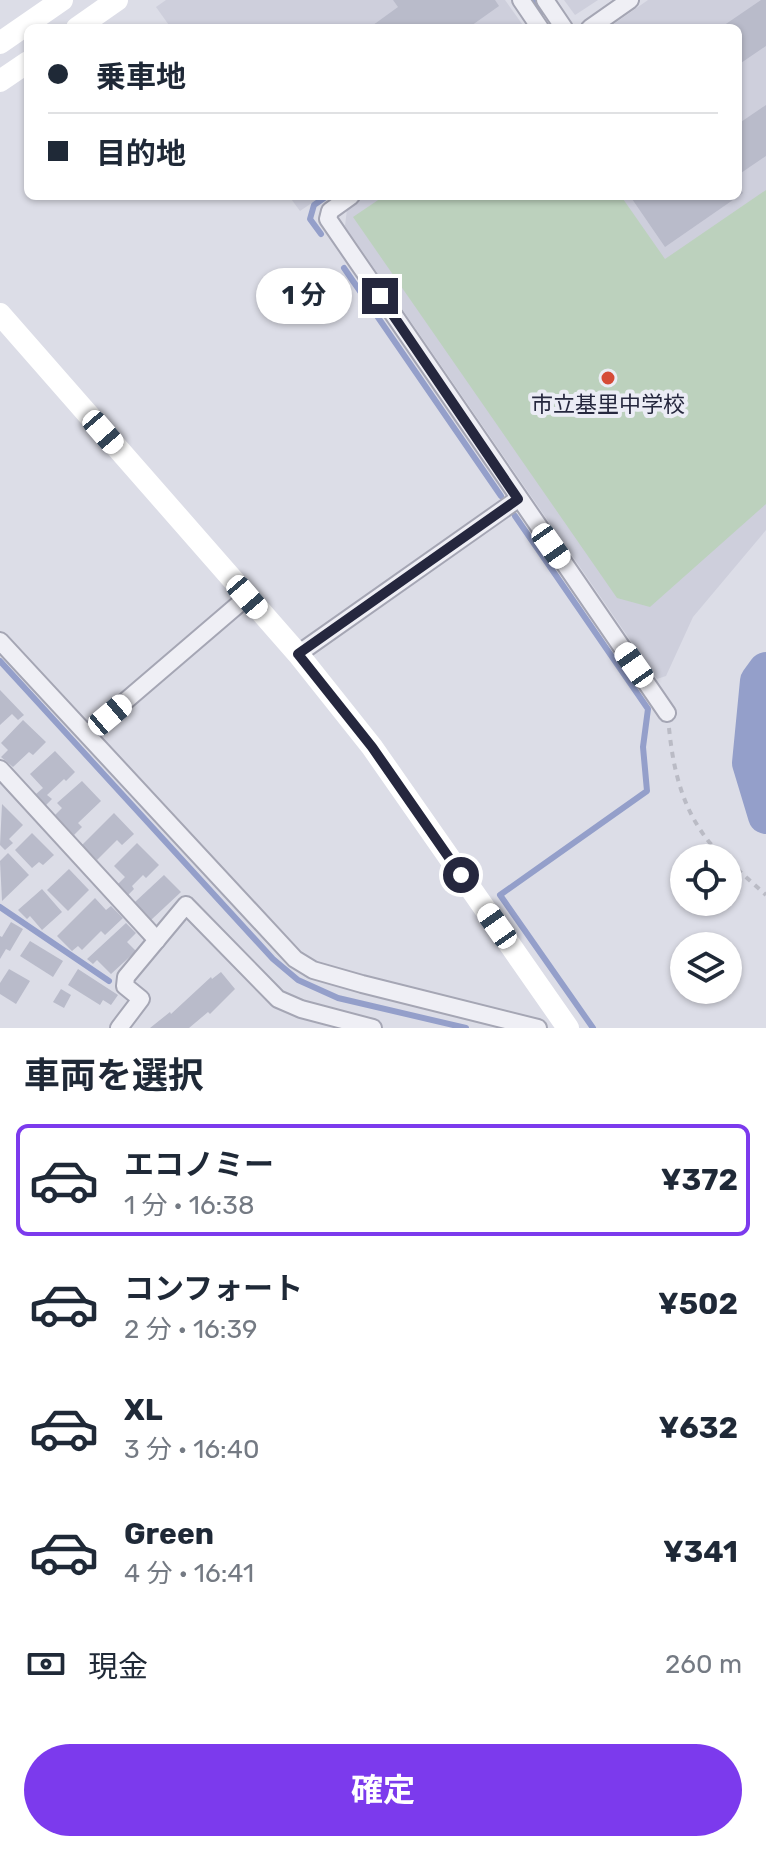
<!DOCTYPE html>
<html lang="ja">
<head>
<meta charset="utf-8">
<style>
  :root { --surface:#fff; --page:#f2f2f3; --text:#1f2937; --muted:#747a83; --line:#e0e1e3; --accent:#7c3aed }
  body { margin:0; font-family:Rubik,"Noto Sans JP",sans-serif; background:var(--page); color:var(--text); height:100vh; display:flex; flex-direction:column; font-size:30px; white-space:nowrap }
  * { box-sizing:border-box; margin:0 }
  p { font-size:26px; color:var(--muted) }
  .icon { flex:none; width:44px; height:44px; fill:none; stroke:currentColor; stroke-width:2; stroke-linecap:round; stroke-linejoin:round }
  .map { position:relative; height:1028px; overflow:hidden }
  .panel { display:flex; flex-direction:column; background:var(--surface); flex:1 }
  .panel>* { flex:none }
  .top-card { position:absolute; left:24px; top:24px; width:718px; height:176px; border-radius:12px; box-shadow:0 2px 6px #0004; display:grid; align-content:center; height:176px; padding:0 24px; background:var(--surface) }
  .controls { position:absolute; left:670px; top:844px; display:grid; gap:16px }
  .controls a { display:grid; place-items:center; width:72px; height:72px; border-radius:50%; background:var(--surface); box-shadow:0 2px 6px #0004; font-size:40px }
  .end { position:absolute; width:36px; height:36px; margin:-18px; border:10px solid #25273e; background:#fff; box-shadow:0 0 0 4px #fff }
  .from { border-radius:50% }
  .bubble { position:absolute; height:56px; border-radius:28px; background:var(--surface); box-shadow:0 2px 6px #0004; font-size:26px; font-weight:700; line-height:56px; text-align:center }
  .car { position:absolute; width:24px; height:48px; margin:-24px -12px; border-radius:10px; box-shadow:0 0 6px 2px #0007; background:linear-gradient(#fff 24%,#345 0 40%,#fff 0 76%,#345 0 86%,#fff 0) }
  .top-card b { display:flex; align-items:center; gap:28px; height:76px; font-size:30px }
  .top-card b+b { border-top:2px solid var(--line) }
  .top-card i { width:20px; height:20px; background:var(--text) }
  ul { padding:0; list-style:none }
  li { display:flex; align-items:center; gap:24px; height:112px; margin:0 16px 12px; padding:0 8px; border:4px solid transparent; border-radius:12px }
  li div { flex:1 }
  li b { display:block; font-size:30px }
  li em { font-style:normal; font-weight:700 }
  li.selected { border-color:var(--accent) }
  li>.icon { width:72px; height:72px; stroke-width:1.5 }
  h2 { padding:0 24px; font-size:36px; line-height:96px }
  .pay { display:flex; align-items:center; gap:20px; height:88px; padding:0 24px; font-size:30px }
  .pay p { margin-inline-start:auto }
  .button { display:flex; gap:16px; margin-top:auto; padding:16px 24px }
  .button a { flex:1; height:92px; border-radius:48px; background:var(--accent); color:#fff; font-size:32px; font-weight:700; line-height:92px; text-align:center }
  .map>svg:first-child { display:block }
  .built { fill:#cecfdc }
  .green { fill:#bcd1bd }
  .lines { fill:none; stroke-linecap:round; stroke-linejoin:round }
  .stream { stroke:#949fca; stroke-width:6 }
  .river { stroke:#949fca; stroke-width:36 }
  .building { fill:#b9bbca }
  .street-casing { stroke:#a5a6b4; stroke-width:20 }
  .path { stroke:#babbc5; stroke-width:4; stroke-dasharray:6 6; stroke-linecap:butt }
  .street { stroke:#efeff5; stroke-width:16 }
  .secondary { stroke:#fff; stroke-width:22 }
  .route { stroke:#25273e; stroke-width:10 }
  .poi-dot { fill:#d54b37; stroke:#ebecf5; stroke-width:3 }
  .labels { text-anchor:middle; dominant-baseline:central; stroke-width:8; stroke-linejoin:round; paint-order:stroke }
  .poi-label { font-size:22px; fill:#25273e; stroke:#ebecf5 }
</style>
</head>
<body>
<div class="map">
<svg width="766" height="1028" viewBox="0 0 766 1028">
  <rect width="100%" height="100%" fill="#dcdde7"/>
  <g class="built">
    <path d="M166,0H505L525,28H171L156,7Z"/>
    <path d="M564,0H598L575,15Z"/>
    <path d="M648,0H766V530L693,617L666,676L657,679L345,226L347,209L366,196H738V28H608Z"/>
    <path d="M289,196H322L300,211Z"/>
  </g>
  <path class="green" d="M766,190V504L650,607L617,598L353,217L384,196H621L665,259Z"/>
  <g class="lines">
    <g class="stream">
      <path d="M534,0L542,12"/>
      <path d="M321,234L310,219L314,205L327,196"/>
      <path d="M344,268L501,496"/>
      <path d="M515,516L648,709L643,747L647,791L500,895L593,1028"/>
      <path d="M0,661L273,959L298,980L338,998L466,1028"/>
      <path d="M0,907L109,981"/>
    </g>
    <path class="river" d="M766,670L758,681L750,763L766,816"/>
  </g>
  <g class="building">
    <path d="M393,0H495L499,6L468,28H369L398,7Z"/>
    <path d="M761,0H766V46L738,65V28H720Z"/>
    <path d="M766,105V156L738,175V124Z"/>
    <path d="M738,186L743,193L665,247L630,196H738Z"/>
    <path d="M0,690L24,715L18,720L12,714L0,725Z"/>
    <path d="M23,720L46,742L33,755L29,752L13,767L1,757L8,750L1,743Z"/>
    <path d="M55,751L75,772L66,781L64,779L47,795L52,799L46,805L36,794L43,788L30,774Z"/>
    <path d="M82,781L101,801L78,823L82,827L74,835L55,815L62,808L57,803Z"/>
    <path d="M2,804L23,825L9,839L13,843L5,850L0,845Z"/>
    <path d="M114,813L134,834L122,845L117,840L97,860L82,845Z"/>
    <path d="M32,833L54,855L43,865L39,862L32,868L15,850Z"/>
    <path d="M137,843L159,865L146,878L143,875L132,886L134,889L128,895L118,884L125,877L114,866Z"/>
    <path d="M8,853L29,875L2,901L0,861Z"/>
    <path d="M69,869L89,890L68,911L47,890Z"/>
    <path d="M164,875L181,892L151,920L135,902Z"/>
    <path d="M42,889L62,912L42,930L30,916L27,919L18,910Z"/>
    <path d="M95,898L106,910L111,906L123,918L105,935L101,931L82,950L78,946L72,951L57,936Z"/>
    <path d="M11,922L23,929L10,951L6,949L0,959V936L2,937Z"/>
    <path d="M126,923L136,933L127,942L136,951L111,974L97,960L93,964L87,959Z"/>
    <path d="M30,941L63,961L53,977L20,956Z"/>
    <path d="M9,969L30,981L16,1004L0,994V983Z"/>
    <path d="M78,969L118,995L111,1005L103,1000L100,1005L68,985Z"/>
    <path d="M221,972L235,989L210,1014L208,1012L189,1028H150L170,1012L171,1014L211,977L212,979Z"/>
    <path d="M61,989L71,995L64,1008L53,1002Z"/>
  </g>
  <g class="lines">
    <g class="street-casing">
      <g id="street">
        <path d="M521,0L540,28"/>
        <path d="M545,0L564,28"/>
        <path d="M590,28L630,0"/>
        <path d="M351,196L330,211L328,219L667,713"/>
        <path d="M0,641L295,959L313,970L362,984L538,1028"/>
        <path d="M298,654L518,499"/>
        <path d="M87,734L247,597"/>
        <path d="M0,769L157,940"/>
        <path d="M119,1028L141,999L125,986L126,977L186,905L278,999L301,1009L373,1028"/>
      </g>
    </g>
    <g class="path">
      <path d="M669,728C674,778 686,822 724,858"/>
      <path d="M728,861L766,895"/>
    </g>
    <use href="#street" class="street"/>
    <g class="secondary">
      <path d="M77,28L117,0"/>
      <path d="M0,43L62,0"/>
      <path d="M0,81L28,62"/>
      <path d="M0,314L298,654L372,747L568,1028"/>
    </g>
  </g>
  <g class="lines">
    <path class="route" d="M380,296L518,499L298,654L372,747L461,875"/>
  </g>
  <circle class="poi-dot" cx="608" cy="378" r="8"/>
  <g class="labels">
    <g class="poi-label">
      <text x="608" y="404">市立基里中学校</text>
    </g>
  </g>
</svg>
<div class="controls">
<a><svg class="icon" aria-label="locate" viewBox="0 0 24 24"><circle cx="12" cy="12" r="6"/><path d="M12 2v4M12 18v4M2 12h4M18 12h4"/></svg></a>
<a><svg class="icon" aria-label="layers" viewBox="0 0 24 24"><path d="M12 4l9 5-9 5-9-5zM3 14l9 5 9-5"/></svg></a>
</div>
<i class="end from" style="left:461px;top:875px"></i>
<i class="end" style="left:380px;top:296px"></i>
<div class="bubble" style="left:256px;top:268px;width:96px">1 分</div>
<i class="car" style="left:103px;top:432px;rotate:139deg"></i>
<i class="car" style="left:551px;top:546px;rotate:145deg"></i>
<i class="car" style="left:247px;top:597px;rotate:139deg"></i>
<i class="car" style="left:634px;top:665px;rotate:325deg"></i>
<i class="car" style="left:110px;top:715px;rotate:50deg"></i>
<i class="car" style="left:497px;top:926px;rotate:325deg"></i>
<div class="top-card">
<b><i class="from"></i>乗車地</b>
<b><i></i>目的地</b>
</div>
</div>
<section class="panel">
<h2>車両を選択</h2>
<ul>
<li class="selected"><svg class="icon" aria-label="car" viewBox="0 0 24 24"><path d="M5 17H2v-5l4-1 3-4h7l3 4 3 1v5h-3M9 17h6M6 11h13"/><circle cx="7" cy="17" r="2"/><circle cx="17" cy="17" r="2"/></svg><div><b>エコノミー</b><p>1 分 · 16:38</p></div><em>¥372</em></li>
<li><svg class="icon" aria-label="car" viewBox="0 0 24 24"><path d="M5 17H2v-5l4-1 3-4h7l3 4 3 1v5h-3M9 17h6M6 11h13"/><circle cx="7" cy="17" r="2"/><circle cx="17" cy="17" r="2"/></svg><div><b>コンフォート</b><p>2 分 · 16:39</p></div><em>¥502</em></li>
<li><svg class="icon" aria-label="car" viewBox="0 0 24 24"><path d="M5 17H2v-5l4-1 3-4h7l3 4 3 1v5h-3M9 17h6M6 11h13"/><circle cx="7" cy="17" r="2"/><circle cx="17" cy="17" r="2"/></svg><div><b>XL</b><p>3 分 · 16:40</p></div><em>¥632</em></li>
<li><svg class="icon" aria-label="car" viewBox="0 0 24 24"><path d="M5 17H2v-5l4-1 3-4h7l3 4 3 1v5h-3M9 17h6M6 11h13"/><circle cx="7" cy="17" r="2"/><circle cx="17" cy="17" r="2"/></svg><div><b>Green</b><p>4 分 · 16:41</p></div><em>¥341</em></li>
</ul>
<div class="pay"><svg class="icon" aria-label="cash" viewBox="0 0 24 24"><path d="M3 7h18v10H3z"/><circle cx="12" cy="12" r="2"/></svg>現金<p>260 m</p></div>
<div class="button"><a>確定</a></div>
</section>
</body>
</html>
